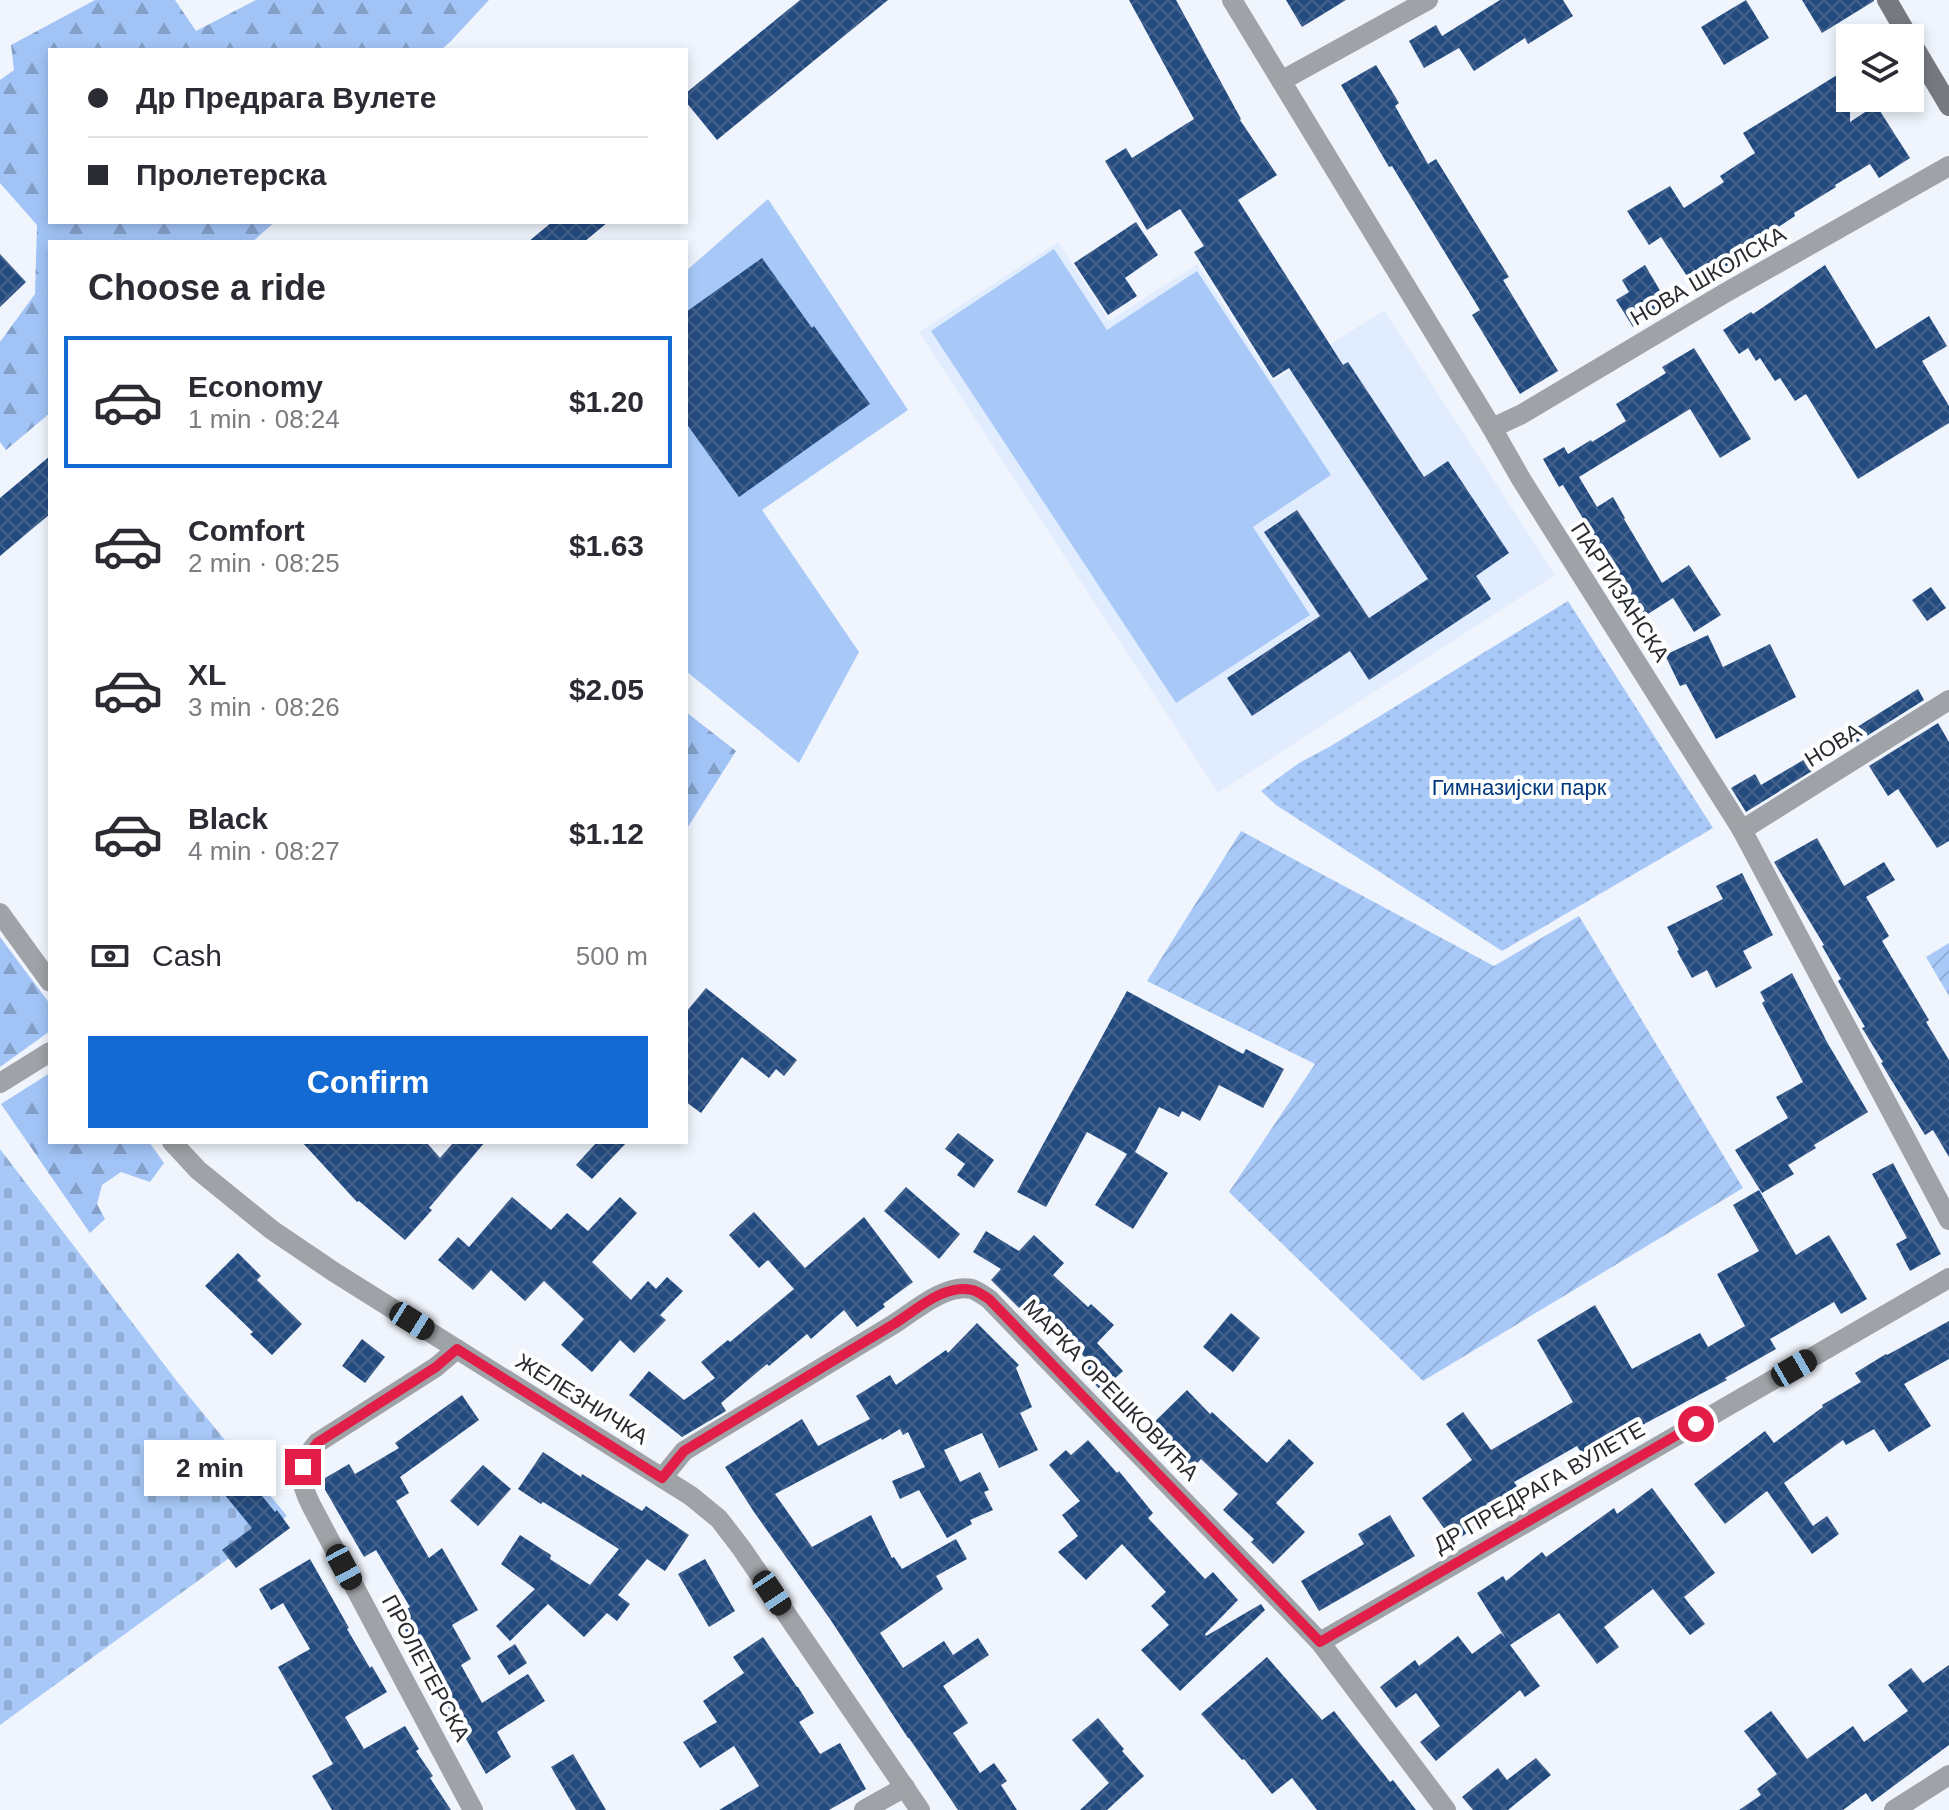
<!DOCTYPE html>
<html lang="en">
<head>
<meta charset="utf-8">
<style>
  :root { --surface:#fff; --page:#f7f7f7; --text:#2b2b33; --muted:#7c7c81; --line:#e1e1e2; --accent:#136ad3 }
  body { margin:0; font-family:Arial,sans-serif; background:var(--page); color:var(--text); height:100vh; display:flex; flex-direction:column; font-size:30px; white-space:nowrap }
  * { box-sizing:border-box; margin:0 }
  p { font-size:26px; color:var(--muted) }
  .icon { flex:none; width:44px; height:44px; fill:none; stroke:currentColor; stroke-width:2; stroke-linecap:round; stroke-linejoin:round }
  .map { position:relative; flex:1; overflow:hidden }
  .drawer { position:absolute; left:48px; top:240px; width:640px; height:904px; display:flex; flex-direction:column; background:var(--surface); border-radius:0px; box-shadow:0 4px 12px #0003 }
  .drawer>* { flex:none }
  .guide { position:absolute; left:48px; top:48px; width:640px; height:176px; border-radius:0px; box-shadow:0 4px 12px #0003; display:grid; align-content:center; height:176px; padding:0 40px; background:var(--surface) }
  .buttons { position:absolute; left:1836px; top:24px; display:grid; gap:16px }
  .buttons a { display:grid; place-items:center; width:88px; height:88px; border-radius:0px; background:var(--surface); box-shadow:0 4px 12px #0003; font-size:40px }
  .end { position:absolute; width:36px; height:36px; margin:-18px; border:10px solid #e11d48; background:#fff; box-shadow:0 0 0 4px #fff }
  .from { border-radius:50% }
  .bubble { position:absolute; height:56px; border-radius:0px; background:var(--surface); box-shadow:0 4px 12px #0003; font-size:26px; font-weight:800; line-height:56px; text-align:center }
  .car { position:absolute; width:24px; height:48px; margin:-24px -12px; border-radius:10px; box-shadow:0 0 6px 2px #0007; background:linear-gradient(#222 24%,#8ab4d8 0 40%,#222 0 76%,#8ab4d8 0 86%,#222 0) }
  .guide b { display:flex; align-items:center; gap:28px; height:76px; font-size:30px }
  .guide b+b { border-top:2px solid var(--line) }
  .guide i { width:20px; height:20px; background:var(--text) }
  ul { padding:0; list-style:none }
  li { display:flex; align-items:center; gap:24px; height:132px; margin:0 16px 12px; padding:0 24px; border:4px solid transparent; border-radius:0px }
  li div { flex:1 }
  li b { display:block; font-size:30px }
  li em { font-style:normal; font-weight:800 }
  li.current { border-color:var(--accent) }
  li>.icon { width:72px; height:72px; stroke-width:1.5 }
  h2 { padding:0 40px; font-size:36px; line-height:96px }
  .pay { display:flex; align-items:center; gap:20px; height:88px; padding:0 40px; font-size:30px }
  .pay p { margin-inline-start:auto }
  .primary-button { display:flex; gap:16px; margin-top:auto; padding:16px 40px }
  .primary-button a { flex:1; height:92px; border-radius:0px; background:var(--accent); color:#fff; font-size:32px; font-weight:800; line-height:92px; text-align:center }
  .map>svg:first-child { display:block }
  .built { fill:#e1edfe }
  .forest { fill:url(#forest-firs) }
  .cemetery { fill:url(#cemetery-stones) }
  .park { fill:url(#park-dots) }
  .garden { fill:url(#garden-furrows) }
  .pitch { fill:#a8c9f8 }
  .building { fill:url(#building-cross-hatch) }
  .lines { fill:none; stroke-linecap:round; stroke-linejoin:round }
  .street { stroke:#9fa2a6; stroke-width:20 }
  .secondary { stroke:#767a80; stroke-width:20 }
  .route { stroke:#e11d48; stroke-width:10 }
  .labels { text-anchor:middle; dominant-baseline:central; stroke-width:8; stroke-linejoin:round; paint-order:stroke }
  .street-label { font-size:22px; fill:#282b2f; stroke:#fff }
  .park-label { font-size:22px; fill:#00397e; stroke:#fff }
</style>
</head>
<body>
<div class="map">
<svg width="1949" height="1810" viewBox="0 0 1949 1810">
  <defs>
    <pattern id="forest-firs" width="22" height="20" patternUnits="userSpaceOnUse" patternTransform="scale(2)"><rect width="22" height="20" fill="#a1c3f5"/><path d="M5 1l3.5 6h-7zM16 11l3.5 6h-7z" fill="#839fc7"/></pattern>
    <pattern id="cemetery-stones" width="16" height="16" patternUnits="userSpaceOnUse" patternTransform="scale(2)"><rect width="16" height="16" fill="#a8c9f8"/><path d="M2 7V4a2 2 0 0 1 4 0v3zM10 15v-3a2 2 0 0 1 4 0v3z" fill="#91add5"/></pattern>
    <pattern id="park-dots" width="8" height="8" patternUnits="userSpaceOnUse" patternTransform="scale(2)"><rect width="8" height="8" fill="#a8c9f8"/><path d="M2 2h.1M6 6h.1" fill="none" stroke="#91add5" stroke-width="1.8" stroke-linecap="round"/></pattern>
    <pattern id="garden-furrows" width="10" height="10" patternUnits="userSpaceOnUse" patternTransform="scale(2)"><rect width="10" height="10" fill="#a8c9f8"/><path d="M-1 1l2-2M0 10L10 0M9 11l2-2" fill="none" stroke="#91add5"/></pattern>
    <pattern id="building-cross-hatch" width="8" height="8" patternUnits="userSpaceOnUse" patternTransform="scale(2)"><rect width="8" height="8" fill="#244b80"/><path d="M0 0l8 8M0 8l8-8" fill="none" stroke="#43628d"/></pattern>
  </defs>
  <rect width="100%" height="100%" fill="#f0f5fd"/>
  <path class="built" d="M1058,242L1109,321L1197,264L1273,381L1384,310L1555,575L1218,793L919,332Z"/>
  <g class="forest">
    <path d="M95,0H175L196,31L256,0H489L451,41L441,50H50V222H275L252,242H50V413L6,450L0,442V342L35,294L37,225L0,183V80L14,70L11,45Z"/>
    <path d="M686,712L736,751L686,830Z"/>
    <path d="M0,937L50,1004V1031L0,1067Z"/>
    <path d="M50,1073V1142H149L164,1163L150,1182L121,1172L102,1185L97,1204L105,1219L90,1233L1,1104Z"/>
  </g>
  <path class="cemetery" d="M0,1149L179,1384L287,1516L0,1725Z"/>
  <path class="park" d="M1568,601L1713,828L1502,951L1276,805L1261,791L1299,763L1329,747Z"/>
  <g class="garden">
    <path d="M1241,831L1494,966L1579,916L1743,1188L1423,1381L1229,1192L1315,1064L1147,981Z"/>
    <path d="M1949,943V996L1926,957Z"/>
  </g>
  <g class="pitch">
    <path d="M768,199L908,410L762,510L859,652L799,763L686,671V271Z"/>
    <path d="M1054,249L1107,330L1197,271L1331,475L1253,527L1310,615L1176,703L931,331Z"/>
  </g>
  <g class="building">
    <path d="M800,0H888L717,140L686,102V93Z"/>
    <path d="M1129,0H1176L1241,119L1240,120L1277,175L1238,200L1343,365L1348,362L1424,477L1448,461L1509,553L1476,576L1491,599L1369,680L1350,651L1252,716L1227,678L1320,616L1264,532L1297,510L1369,618L1428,579L1289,368L1273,378L1194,252L1204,246L1180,209L1147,230L1105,161L1126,148L1132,158L1194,119Z"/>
    <path d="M1286,0H1346L1302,27Z"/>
    <path d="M1500,0H1563L1573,16L1528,44L1525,38L1474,71L1459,48L1424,68L1409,41L1436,25L1442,36Z"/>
    <path d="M1746,0L1769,38L1724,65L1701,27Z"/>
    <path d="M1802,0H1874V1L1822,33Z"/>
    <path d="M1376,65L1399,103L1395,106L1428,164L1436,159L1509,277L1503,280L1558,371L1520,394L1472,315L1480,310L1392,166L1389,167L1341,85Z"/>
    <path d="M1850,67V122L1876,105L1910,158L1879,178L1870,164L1835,185L1836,187L1794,213L1795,216L1737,254L1739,258L1708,278L1705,273L1691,282L1661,237L1649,245L1627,211L1670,186L1684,208L1724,182L1720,176L1755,153L1743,133Z"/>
    <path d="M552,222H608L584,242H528Z"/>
    <path d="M1136,222L1158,255L1125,278L1137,296L1108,315L1074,263Z"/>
    <path d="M0,254L26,282L0,307Z"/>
    <path d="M762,258L812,328L814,326L870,404L739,497L686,423V312Z"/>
    <path d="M1645,265L1665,299L1660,302L1663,307L1633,327L1616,300L1629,292L1622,280Z"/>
    <path d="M1825,265L1876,349L1929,316L1947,346L1922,361L1949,406V423L1858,479L1806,394L1795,401L1780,378L1775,381L1760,358L1756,361L1748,348L1739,354L1723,330L1751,312L1753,314Z"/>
    <path d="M1694,348L1751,439L1720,458L1690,409L1579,477L1597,507L1613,497L1625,518L1624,519L1662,583L1689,565L1721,615L1694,632L1673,598L1640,619L1597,548L1600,547L1563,485L1559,487L1543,459L1564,447L1568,454L1591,440L1592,442L1626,421L1616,404L1666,373L1662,367Z"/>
    <path d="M50,456V514L0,556V498Z"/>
    <path d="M1931,587L1946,608L1927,621L1912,600Z"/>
    <path d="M1708,635L1723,667L1770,644L1796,697L1716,739L1686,684L1680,686L1665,655Z"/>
    <path d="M1918,689L1924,700L1851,746L1846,736L1858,729L1857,727Z"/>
    <path d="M1938,723L1949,742V841L1937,848L1898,789L1888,796L1869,766Z"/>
    <path d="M1805,759L1812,771L1746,812L1731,788L1755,774L1761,785Z"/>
    <path d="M1817,838L1844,886L1884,862L1895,880L1866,897L1889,936L1882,941L1929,1020L1926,1022L1949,1060V1157L1933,1130L1925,1135L1881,1063L1883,1062L1862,1028L1865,1027L1838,981L1841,979L1822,946L1824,945L1774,862Z"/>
    <path d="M1742,873L1773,935L1743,951L1752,968L1716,988L1707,970L1692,978L1677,951L1679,950L1667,927L1723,899L1716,886Z"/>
    <path d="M1792,973L1827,1042L1868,1112L1814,1145L1816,1148L1788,1165L1794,1174L1762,1193L1735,1150L1788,1118L1776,1097L1803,1082L1762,1003L1765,1001L1760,992Z"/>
    <path d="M706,988L797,1060L784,1076L776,1069L769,1078L742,1057L701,1113L686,1102V1012Z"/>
    <path d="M1127,991L1243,1054L1246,1049L1284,1069L1263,1108L1219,1085L1200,1121L1182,1111L1179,1117L1159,1107L1135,1152L1168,1173L1133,1229L1095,1205L1127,1154L1087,1132L1046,1207L1017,1192Z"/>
    <path d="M958,1133L994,1160L974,1188L957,1175L965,1164L945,1149Z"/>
    <path d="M302,1142H426L440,1158L454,1142H485L429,1208L432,1210L405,1240L359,1201L357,1202Z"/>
    <path d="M597,1142H627L592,1179L576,1165Z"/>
    <path d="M1893,1163L1941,1254L1910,1271L1896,1244L1907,1238L1872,1174Z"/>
    <path d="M906,1187L960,1234L939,1259L884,1211Z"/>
    <path d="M1759,1190L1796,1255L1829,1235L1867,1299L1841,1314L1834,1302L1770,1339L1776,1349L1725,1378L1727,1380L1646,1423L1585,1459L1577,1446L1514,1482L1523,1494L1454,1542L1422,1498L1472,1460L1446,1424L1463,1412L1491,1450L1573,1402L1537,1340L1595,1305L1632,1369L1700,1333L1708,1347L1745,1326L1717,1274L1759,1251L1733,1205Z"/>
    <path d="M512,1197L551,1230L567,1213L588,1231L620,1197L637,1213L592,1262L631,1300L648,1281L656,1289L667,1277L683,1291L660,1315L666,1320L634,1353L620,1340L592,1372L561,1345L584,1319L544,1281L525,1301L491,1270L473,1290L438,1260L458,1237L469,1247Z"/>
    <path d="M754,1212L805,1268L864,1217L913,1282L883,1304L885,1307L857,1327L844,1310L811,1339L807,1334L769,1366L767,1364L721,1403L726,1411L682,1437L629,1395L649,1371L684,1400L715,1378L701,1362L728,1340L730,1342L794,1289L768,1260L759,1268L729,1235Z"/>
    <path d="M986,1231L1019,1251L1034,1235L1064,1263L1053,1275L1088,1307L1091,1304L1114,1325L1097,1343L1123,1371L1101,1391L1080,1368L1088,1360L1053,1329L1051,1332L1023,1305L1020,1309L991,1280L1001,1269L973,1252Z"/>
    <path d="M238,1253L261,1276L257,1280L302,1324L272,1355L250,1334L253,1332L205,1286Z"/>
    <path d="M1231,1313L1260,1338L1233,1372L1203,1347Z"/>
    <path d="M1949,1321V1359L1904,1384L1931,1426L1889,1452L1874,1429L1846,1445L1843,1440L1784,1483L1813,1526L1827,1516L1839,1534L1812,1554L1767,1491L1725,1524L1694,1484L1765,1431L1774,1443L1823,1407L1822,1405L1861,1382L1855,1373L1886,1354L1887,1355Z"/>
    <path d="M977,1323L1019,1365L1016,1368L1032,1407L1020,1413L1038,1450L999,1468L982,1433L944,1450L960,1482L980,1472L989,1490L984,1492L993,1510L970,1520L972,1524L947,1538L919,1490L900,1499L892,1481L925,1467L908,1432L903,1435L900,1429L882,1440L881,1438L775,1494L812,1547L871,1515L892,1558L894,1557L902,1569L956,1539L967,1559L936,1576L943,1589L880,1633L903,1668L944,1641L953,1655L978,1638L989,1655L943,1686L968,1723L953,1733L980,1773L994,1763L1007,1781L1001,1785L1017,1810H958L909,1738H908L830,1619L754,1512L725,1467L802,1419L818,1446L870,1419L856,1396L890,1375L896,1385L946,1350L948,1353Z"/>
    <path d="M362,1339L385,1357L365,1383L342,1366Z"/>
    <path d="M1187,1390L1210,1414L1212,1412L1267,1463L1289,1439L1314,1463L1276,1503L1305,1532L1273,1564L1251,1542L1254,1539L1223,1510L1238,1494L1201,1459L1186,1474L1144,1432Z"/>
    <path d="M462,1395L479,1420L400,1477L409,1493L396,1501L429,1558L442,1548L478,1610L452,1625L471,1659L461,1665L482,1703L528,1674L545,1701L497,1732L511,1757L486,1774L433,1681L431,1683L414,1654L418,1651L396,1615L410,1607L376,1550L364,1557L320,1481L349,1464L355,1474L399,1448L395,1443Z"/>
    <path d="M1088,1440L1117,1473L1119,1471L1153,1513L1148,1518L1205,1579L1213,1572L1238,1600L1205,1634L1206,1636L1261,1604L1265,1610L1180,1691L1141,1650L1169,1625L1151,1606L1166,1592L1122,1544L1086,1580L1058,1552L1078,1536L1062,1515L1080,1501L1049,1465L1066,1450L1071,1455Z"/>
    <path d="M543,1452L581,1477L582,1474L642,1511L646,1506L689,1535L665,1571L647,1559L618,1595L630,1604L617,1621L607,1613L584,1637L548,1604L510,1641L496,1626L535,1589L501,1564L520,1535L551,1555L550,1559L590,1585L619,1549L543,1502L541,1504L518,1489Z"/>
    <path d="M237,1465L275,1512L277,1510L290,1528L236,1568L222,1550L252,1528L215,1483Z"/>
    <path d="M483,1465L511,1489L478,1526L450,1501Z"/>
    <path d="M1652,1488L1715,1573L1684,1597L1705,1624L1690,1635L1653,1589L1604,1627L1619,1647L1597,1664L1559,1613L1510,1645L1540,1686L1525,1697L1520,1690L1436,1761L1420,1742L1440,1726L1416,1693L1396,1708L1380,1687L1415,1660L1419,1666L1458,1636L1472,1654L1501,1633L1506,1639L1477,1593L1503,1576L1506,1581L1542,1552L1546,1557L1614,1508L1617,1514Z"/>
    <path d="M1390,1515L1415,1556L1319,1611L1301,1581L1364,1544L1358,1534Z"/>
    <path d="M310,1559L349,1628L347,1629L370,1668L372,1666L387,1692L345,1717L364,1749L405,1726L419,1749L416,1751L433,1776L430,1778L451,1810H332L312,1776L333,1764L278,1667L310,1649L283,1603L271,1610L259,1589Z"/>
    <path d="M705,1559L735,1611L709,1627L678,1574Z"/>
    <path d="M763,1637L797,1687H798L814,1713L799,1722L820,1754L840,1743L866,1789L829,1810H719L759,1786L734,1746L700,1768L683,1742L717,1722L703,1701L744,1673L733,1657Z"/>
    <path d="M515,1644L527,1663L509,1675L497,1656Z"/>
    <path d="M1267,1657L1322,1720L1334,1711L1390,1782L1393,1780L1416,1810H1317L1292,1778L1272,1794L1244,1759L1242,1760L1201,1714Z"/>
    <path d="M1949,1665V1745L1872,1802L1866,1793L1843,1810H1739L1761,1795L1757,1789L1777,1774L1744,1731L1771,1711L1807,1759L1853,1726L1864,1742L1908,1711L1888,1685L1911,1668L1923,1683Z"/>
    <path d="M1098,1718L1124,1749L1122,1751L1144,1776L1107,1810H1080L1109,1783L1072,1740Z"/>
    <path d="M573,1754L606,1810H576L551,1767Z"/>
    <path d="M1536,1758L1551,1775L1508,1810H1473L1462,1797L1498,1768L1507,1780Z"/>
  </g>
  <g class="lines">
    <g class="street">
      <path d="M1232,0L1492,428L1521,479L1742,830L1949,1220"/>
      <path d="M1281,81L1428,0"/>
      <path d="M1492,428L1522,414L1725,293L1949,166"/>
      <path d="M1742,830L1949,700"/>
      <path d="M0,913L50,982"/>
      <path d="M0,1083L50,1052"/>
      <path d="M172,1142L198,1170L272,1230L334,1272L691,1496L719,1519L742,1549L920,1810"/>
      <path d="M457,1349L436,1367L317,1443C298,1465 298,1479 311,1505L473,1810"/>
      <path d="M662,1478L684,1451L894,1324C914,1311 946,1283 972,1289C978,1291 984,1296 989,1299L1320,1642L1446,1810"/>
      <path d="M1320,1642L1949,1278"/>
      <path d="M864,1810L905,1787"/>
      <path d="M1894,1810L1949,1775"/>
    </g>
    <g class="secondary">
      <path d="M1887,0L1909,38"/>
      <path d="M1910,40L1949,106"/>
    </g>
  </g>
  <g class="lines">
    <path class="route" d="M303,1467L309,1453L317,1443L436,1367L457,1349L662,1478L684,1451L894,1324C915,1311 944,1283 972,1290C978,1291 984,1296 989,1299L1320,1642L1696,1424"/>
  </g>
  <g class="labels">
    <g class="street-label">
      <text transform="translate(1708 276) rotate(-30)">НОВА ШКОЛСКА</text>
      <text transform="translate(1620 592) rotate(57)">ПАРТИЗАНСКА</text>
      <text transform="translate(1833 745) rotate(-32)">НОВА</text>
      <text transform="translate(1111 1390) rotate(46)">МАРКА ОРЕШКОВИЋА</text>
      <text transform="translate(582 1399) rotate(32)">ЖЕЛЕЗНИЧКА</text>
      <text transform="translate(1539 1487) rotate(-30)">ДР ПРЕДРАГА ВУЛЕТЕ</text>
      <text transform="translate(426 1668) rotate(62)">ПРОЛЕТЕРСКА</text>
    </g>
    <g class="park-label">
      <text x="1519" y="787">Гимназијски парк</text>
    </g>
  </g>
</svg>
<div class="buttons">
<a><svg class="icon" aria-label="layers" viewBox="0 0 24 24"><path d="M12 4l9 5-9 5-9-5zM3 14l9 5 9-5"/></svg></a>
</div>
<i class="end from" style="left:1696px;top:1424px"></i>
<i class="end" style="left:303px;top:1467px"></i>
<div class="bubble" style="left:144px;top:1440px;width:132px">2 min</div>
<i class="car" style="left:412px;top:1321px;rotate:122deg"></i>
<i class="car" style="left:1794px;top:1368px;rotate:60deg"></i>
<i class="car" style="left:344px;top:1567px;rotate:152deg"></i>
<i class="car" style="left:772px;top:1593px;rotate:146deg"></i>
<div class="guide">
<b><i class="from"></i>Др Предрага Вулете</b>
<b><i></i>Пролетерска</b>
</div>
<section class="drawer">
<h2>Choose a ride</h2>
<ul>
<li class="current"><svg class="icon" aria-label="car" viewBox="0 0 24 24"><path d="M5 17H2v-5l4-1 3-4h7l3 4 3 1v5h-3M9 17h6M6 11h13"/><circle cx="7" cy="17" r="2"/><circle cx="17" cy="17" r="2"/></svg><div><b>Economy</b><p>1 min · 08:24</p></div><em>$1.20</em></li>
<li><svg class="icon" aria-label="car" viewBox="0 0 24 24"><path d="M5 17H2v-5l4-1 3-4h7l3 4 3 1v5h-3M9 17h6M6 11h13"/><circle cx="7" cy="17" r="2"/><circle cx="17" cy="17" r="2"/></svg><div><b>Comfort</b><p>2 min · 08:25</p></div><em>$1.63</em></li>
<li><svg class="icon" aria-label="car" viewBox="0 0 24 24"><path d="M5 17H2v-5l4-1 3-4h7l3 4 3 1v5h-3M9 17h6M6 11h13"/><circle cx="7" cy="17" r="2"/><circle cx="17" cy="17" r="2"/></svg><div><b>XL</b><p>3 min · 08:26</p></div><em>$2.05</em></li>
<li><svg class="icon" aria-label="car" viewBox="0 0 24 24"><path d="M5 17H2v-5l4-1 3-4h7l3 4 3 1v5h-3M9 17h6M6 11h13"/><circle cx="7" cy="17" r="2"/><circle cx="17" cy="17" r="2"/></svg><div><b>Black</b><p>4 min · 08:27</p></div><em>$1.12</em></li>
</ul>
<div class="pay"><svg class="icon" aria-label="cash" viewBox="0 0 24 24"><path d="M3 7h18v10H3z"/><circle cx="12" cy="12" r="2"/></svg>Cash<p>500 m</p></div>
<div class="primary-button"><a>Confirm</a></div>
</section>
</div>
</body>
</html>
